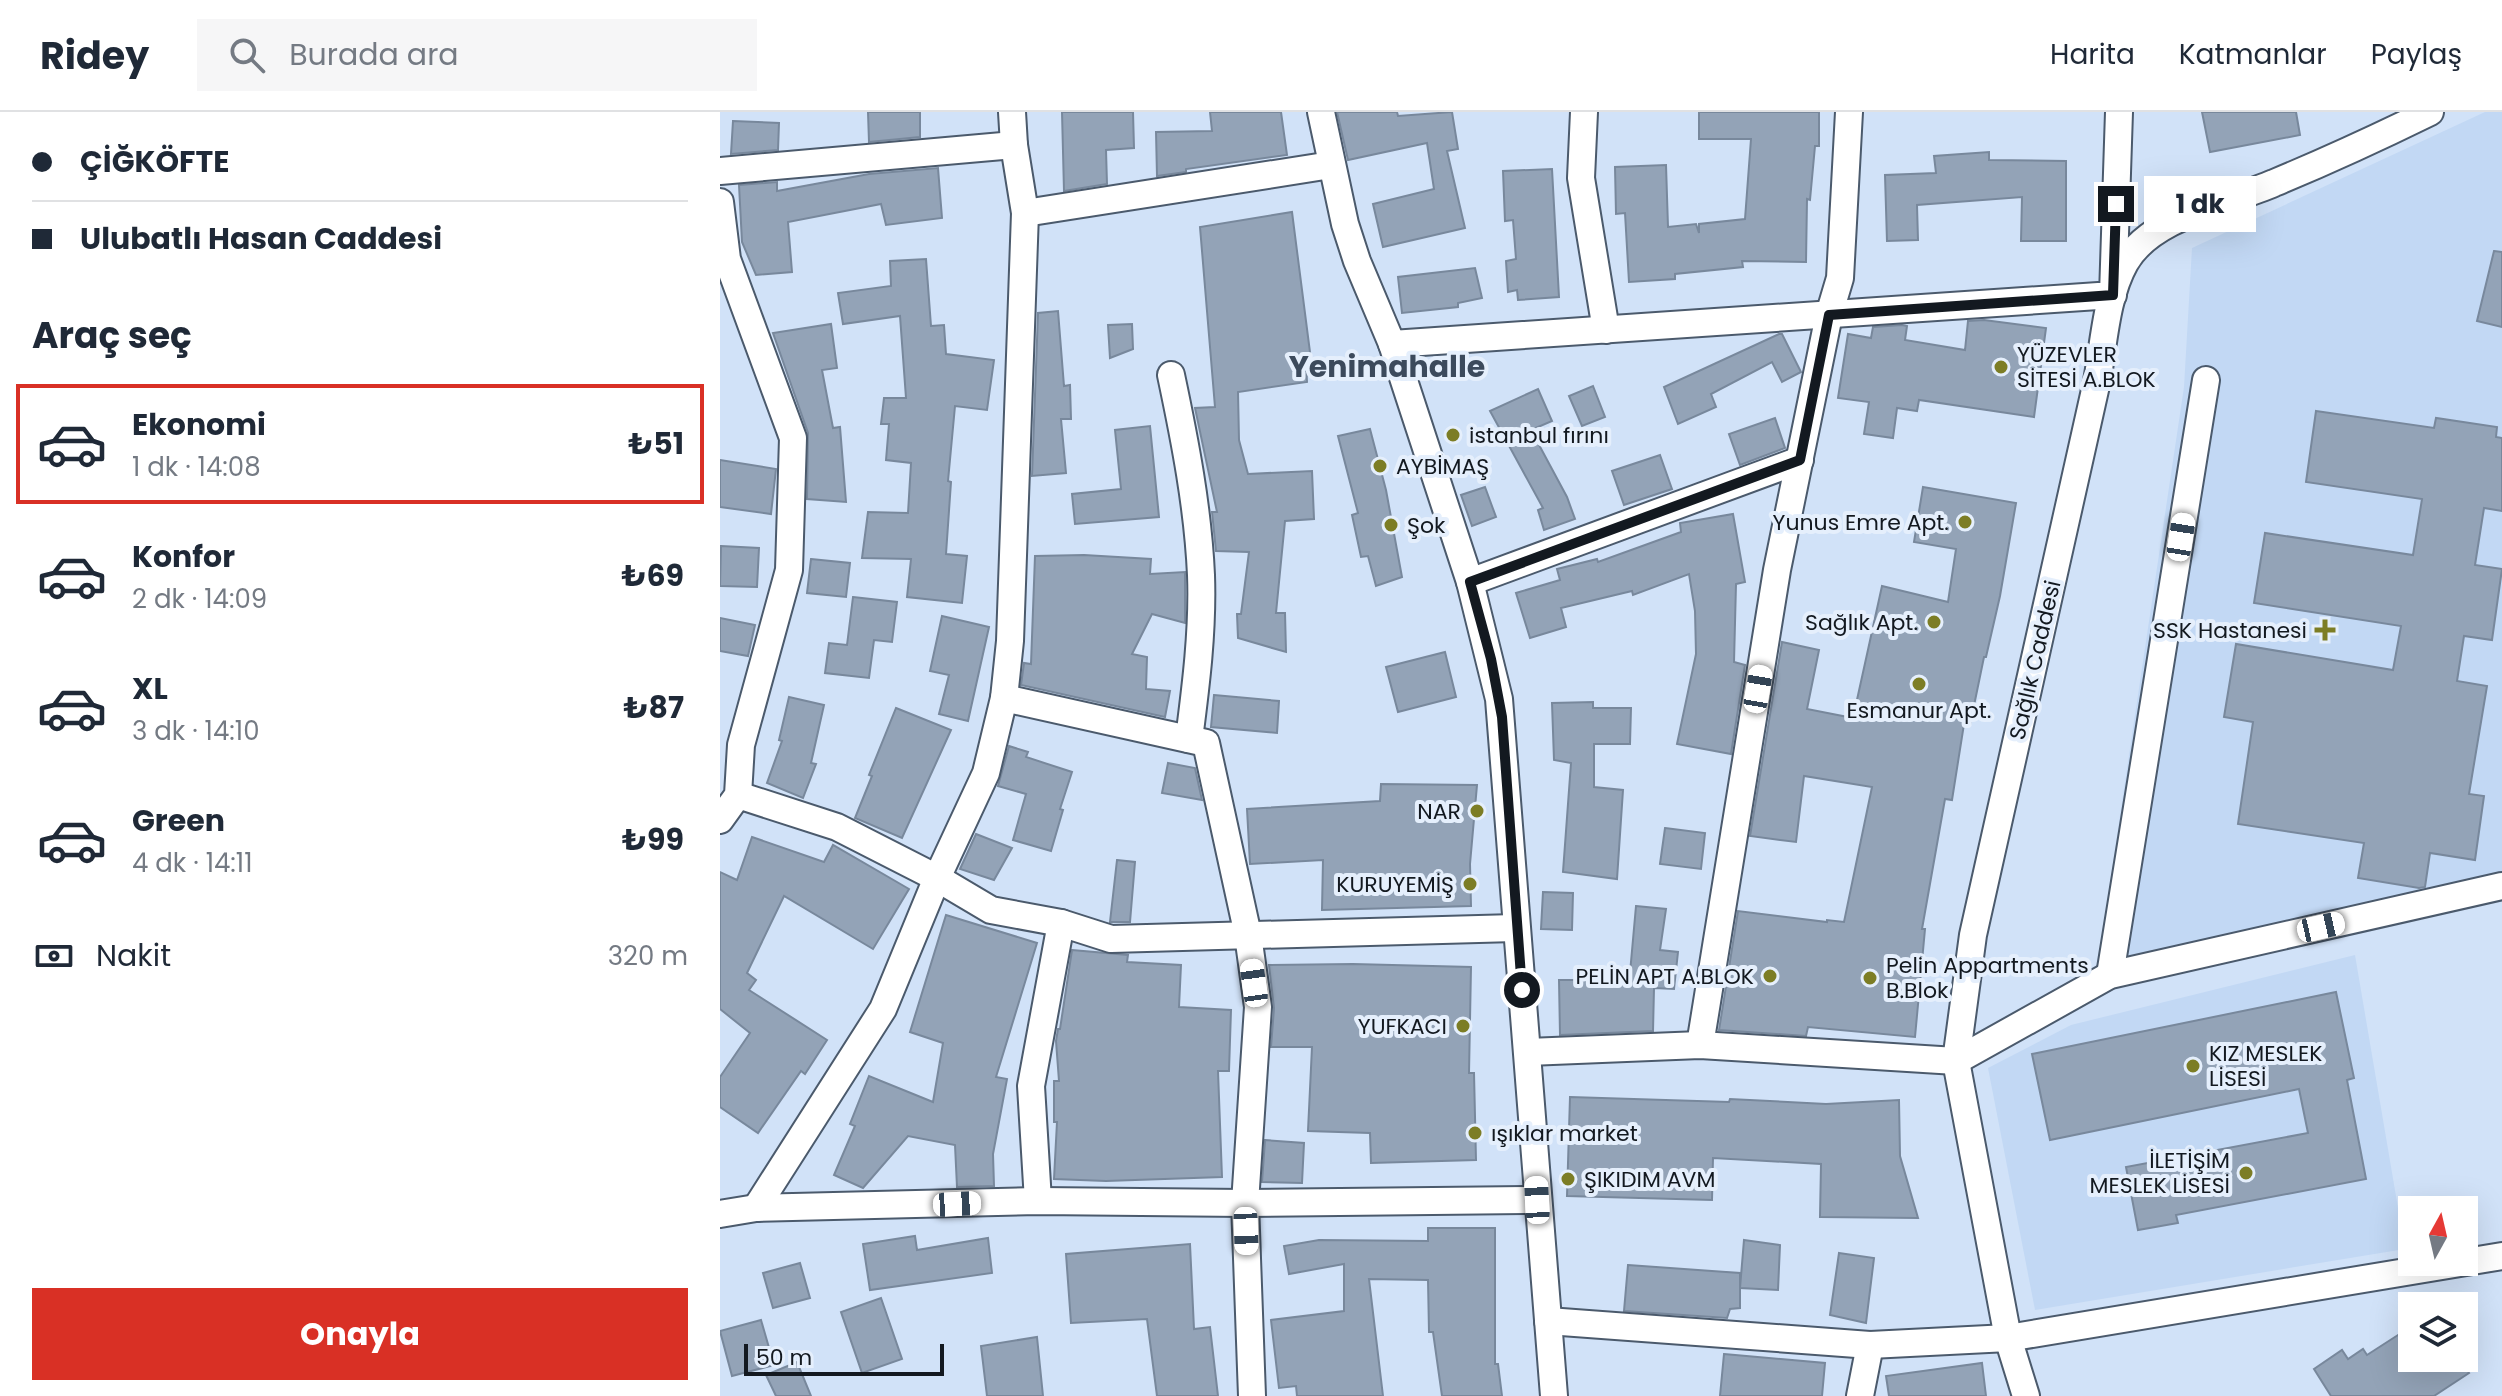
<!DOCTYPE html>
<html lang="tr">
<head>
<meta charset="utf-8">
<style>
  :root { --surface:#fff; --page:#f6f6f7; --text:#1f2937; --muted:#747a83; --line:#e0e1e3; --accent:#d93025 }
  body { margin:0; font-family:Poppins,sans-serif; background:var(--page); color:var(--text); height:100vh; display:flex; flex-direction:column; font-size:30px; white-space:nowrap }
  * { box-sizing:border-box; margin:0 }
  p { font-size:26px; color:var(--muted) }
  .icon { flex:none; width:44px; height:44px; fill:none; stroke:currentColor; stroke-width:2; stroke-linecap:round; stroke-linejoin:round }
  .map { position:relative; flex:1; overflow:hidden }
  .details { display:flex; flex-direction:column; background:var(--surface); width:720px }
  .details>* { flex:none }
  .top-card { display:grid; align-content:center; height:176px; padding:0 32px; background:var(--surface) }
  .needle { width:52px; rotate:8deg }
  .fabs { position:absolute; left:1678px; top:1084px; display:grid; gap:16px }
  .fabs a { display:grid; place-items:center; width:80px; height:80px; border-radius:0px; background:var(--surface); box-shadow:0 8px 32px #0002; font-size:40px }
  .scale { position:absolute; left:24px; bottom:20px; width:200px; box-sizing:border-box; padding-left:8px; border:4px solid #131920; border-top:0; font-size:22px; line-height:28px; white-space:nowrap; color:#131920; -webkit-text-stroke:6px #e5effc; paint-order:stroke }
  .end { position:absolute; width:36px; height:36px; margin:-18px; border:10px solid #131920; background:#fff; box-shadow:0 0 0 4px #fff }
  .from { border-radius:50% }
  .bubble { position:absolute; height:56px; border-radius:0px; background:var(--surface); box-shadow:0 8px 32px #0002; font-size:26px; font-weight:700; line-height:56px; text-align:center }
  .car { position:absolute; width:24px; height:48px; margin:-24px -12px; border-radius:10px; box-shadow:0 0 6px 2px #0007; background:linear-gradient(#fff 24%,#345 0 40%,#fff 0 76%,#345 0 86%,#fff 0) }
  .top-card b { display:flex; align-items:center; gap:28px; height:76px; font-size:30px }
  .top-card b+b { border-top:2px solid var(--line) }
  .top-card i { width:20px; height:20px; background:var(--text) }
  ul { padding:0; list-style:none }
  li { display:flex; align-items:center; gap:24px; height:120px; margin:0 16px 12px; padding:0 16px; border:4px solid transparent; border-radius:0px }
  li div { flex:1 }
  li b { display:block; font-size:30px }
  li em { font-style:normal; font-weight:700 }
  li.current { border-color:var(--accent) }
  li>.icon { width:72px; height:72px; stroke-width:1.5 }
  h2 { padding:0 32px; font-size:36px; line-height:96px }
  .pay { display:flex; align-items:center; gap:20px; height:88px; padding:0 32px; font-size:30px }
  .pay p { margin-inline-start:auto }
  .button { display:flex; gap:16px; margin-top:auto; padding:16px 32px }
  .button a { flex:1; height:92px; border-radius:0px; background:var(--accent); color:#fff; font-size:32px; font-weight:700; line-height:92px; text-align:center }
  header { display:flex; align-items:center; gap:48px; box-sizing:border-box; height:112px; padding:0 40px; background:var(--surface); border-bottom:2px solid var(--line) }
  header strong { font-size:38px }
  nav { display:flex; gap:44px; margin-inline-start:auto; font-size:28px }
  .search { width:560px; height:72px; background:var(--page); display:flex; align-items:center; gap:20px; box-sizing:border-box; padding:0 28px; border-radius:0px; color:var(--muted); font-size:30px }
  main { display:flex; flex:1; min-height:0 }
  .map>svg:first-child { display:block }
  .built { fill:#c2d8f4 }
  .building { fill:#93a3b7; stroke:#78889c; stroke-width:2 }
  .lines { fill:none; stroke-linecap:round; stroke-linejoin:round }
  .minor-casing { stroke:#4b5a6c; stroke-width:30 }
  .minor { stroke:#fff; stroke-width:26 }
  .route { stroke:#131920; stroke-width:10 }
  .poi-dot { fill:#7c7d25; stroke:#e5effc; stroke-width:3 }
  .labels { text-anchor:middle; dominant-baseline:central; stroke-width:8; stroke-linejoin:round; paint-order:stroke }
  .poi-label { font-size:22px; fill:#131920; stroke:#e5effc; text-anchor:start }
  .street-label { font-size:22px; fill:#131920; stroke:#e5effc }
  .district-label { font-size:30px; font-weight:bold; fill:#3c4a5c; stroke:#e5effc }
</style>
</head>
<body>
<header>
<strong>Ridey</strong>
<div class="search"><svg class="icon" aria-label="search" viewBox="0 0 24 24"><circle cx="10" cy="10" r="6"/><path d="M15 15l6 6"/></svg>Burada ara</div>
<nav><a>Harita</a><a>Katmanlar</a><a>Paylaş</a></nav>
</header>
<main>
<section class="details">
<div class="top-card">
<b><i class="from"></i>ÇİĞKÖFTE</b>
<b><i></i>Ulubatlı Hasan Caddesi</b>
</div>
<h2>Araç seç</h2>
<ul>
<li class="current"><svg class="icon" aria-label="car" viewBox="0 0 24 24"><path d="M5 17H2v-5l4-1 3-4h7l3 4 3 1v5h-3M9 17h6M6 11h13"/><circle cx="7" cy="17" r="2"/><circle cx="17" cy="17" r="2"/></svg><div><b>Ekonomi</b><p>1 dk · 14:08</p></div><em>₺51</em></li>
<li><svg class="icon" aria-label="car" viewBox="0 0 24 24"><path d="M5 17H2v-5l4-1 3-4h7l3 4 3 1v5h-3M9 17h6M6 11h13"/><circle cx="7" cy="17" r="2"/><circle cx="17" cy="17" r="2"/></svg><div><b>Konfor</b><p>2 dk · 14:09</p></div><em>₺69</em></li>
<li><svg class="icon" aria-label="car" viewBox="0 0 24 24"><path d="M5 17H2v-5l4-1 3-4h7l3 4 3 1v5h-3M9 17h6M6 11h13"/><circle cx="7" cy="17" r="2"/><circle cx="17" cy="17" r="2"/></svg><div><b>XL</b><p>3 dk · 14:10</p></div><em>₺87</em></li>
<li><svg class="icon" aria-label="car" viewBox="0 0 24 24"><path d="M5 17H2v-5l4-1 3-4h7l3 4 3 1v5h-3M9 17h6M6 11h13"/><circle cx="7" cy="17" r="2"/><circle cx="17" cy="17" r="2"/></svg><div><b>Green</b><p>4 dk · 14:11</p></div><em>₺99</em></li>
</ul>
<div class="pay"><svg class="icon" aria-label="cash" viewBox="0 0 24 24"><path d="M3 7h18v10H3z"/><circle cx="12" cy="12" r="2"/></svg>Nakit<p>320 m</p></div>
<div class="button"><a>Onayla</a></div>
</section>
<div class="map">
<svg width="1782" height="1284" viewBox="0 0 1782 1284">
  <rect width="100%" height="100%" fill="#d1e2f8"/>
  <g class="built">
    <path d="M1765,0H1782V761L1378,851L1464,275L1472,136Z"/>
    <path d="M1635,843L1685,1137L1315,1198L1268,956L1351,913Z"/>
  </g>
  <g class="building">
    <path d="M148,0H200V25L149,30Z"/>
    <path d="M342,0H413L414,36L386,38L387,72L344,79Z"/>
    <path d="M490,0H561L567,43L466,57V60L437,64L436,20L492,19Z"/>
    <path d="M617,0H677L678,4L732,0L738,37L727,39L745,116L663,135L653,92L714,77L707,31L628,48Z"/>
    <path d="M979,0H1099V34H1095L1090,88L1087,87L1086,150L1022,149L1023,155L955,162V167L909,170L905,101L896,102L895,55L946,53L948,115L976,112L979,121V112L1025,107L1031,27H979Z"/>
    <path d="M1482,0H1576L1580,23L1490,40Z"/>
    <path d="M13,9L59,11L58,38L11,42Z"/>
    <path d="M1269,40V48L1346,49V129H1301L1302,85L1197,93L1198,128L1167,129L1165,63L1216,61L1214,44Z"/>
    <path d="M218,56L222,106L166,113L161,92L68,110L72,160L36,163L22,130L19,73L57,70V79L149,62Z"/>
    <path d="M832,57L839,185L798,188L797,178L788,180L786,149L796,147L793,108L785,109L783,59Z"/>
    <path d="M572,100L591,248L586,249L587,270L518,280L519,328L528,362L592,359L594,407L565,409L556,501H565L566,540L518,526L517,502H521L529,440L496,439L492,400H497L475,296L495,295L480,115Z"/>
    <path d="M1774,139L1782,140V215L1757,209Z"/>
    <path d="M206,147L211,214L224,213L226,242L274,248L267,298L235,294L228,369L231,370L226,442L247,444L242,491L187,485L191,447L142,446L148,400L188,401L191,351L166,348L169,312H161L164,286H186L180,204L123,212L118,181L171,174L170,149Z"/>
    <path d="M755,156L762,186L738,191V195L682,201L678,165Z"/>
    <path d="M338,199L344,274L350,273L351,307H341L346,361L312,364L318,201Z"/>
    <path d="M1264,208L1326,216L1314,305L1199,288L1197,299L1177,296L1173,326L1144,322L1149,290L1118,286L1128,222L1151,226L1153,215L1182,213L1187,214L1185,228L1245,238L1248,209Z"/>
    <path d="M111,212L117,256L102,258L113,316L120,315L126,390L87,387L88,321L53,221Z"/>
    <path d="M412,212L413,237L390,246L388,213Z"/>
    <path d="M1059,222H1062L1081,260L1062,270L1052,250L991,282L996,295L958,312L944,275Z"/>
    <path d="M873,274L885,305L862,314L849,284Z"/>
    <path d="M818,277L832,309L811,318L847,385L855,407L824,418L818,398L823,396L770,299Z"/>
    <path d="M1596,299L1714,316L1716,306L1777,315L1776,325L1782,326V399L1764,396L1755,453L1782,457L1772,528L1744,524L1737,569L1767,574L1749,682L1764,684L1755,748L1710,741L1705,775L1699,776L1638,766L1644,731L1518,712L1533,610L1504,605L1516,532L1673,558L1681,514L1534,491L1545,421L1693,443L1702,387L1586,370Z"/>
    <path d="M1055,306L1065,336L1020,353L1009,322Z"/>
    <path d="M430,314L439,405L355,412L352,382L401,377L395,318Z"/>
    <path d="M650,317L666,378L682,465L656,474L648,444L641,445L632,403L638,401L618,324Z"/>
    <path d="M940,343L952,377L904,393L892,359Z"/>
    <path d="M0,348L56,357L51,402L0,395Z"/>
    <path d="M765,375L776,405L752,414L741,383Z"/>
    <path d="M1203,375L1296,391L1280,484L1266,545H1264L1250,613L1244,612L1232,688L1225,687L1202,817H1205L1195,925L1088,915L1086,924L999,918L1018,799L1107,810V808L1124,810L1152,675L1084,664L1076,730L1030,724L1062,530L1099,538L1087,597L1133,606L1162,474L1228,490L1236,437L1194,430Z"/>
    <path d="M1013,402L1025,470L1016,472L1014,550L1025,553L1011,642L957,632L976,542L975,499L969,462L913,483L912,479L841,496L846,515L810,526L796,481L840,468L837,457L877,447L878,450L961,420L960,411Z"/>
    <path d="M1,434L39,436L37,475L0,474Z"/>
    <path d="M364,443L431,447L430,462L465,460V511L432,502L412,542L427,545L426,577L450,579L445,605L301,573L304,551L311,552L315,444Z"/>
    <path d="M91,447L130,451L126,485L87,481Z"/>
    <path d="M133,485L177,490L172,530L154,528L149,566L105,561L109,531L127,533Z"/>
    <path d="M222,504L269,515L248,609L219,602L229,563L210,559Z"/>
    <path d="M0,506L35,513L28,544L0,539Z"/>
    <path d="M725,540L736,585L678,600L666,555Z"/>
    <path d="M494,583L559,589L557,621L491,615Z"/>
    <path d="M69,585L104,593L91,651L96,652L83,686L47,671L62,629L59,628Z"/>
    <path d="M873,590V596H911L910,632H874V675L903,678L897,767L843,760L851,651L834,648L832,591Z"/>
    <path d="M176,596L231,618L182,726L135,706L152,664L149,663Z"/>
    <path d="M289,634L308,640L306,645L352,660L340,697L343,698L331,739L293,728L306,682L278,674Z"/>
    <path d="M448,651L475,656L482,688L442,681Z"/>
    <path d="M661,672L757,673L750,752L751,794L602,798L603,748L530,752L527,697L660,689Z"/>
    <path d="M945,716L985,721L981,757L940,752Z"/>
    <path d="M256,722L292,736L274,768L240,757Z"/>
    <path d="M32,725L104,750L113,733L189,777L153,837L64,784L27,861L36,868L29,878L107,928L85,962L81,959L38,1021L0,995V965L30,921L0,897V760L17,768Z"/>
    <path d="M397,748L415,750L410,810H390Z"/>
    <path d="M823,780L853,781L852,818L821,817Z"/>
    <path d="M916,794L946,797L940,838L958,840L954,877L934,876L933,919L840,923L839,868H863V861H910Z"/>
    <path d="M226,803L317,831L276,965L287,967L273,1042L274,1074L237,1075L235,1033L188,1024L143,1076L114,1063L135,1014L130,1012L149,964L213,990L223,931L190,920Z"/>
    <path d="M352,838L408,843L407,850L461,853L459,895L511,898L509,959H498L502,1065L386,1069L334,1067L337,1010H334V969H339L336,929L338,917H340Z"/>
    <path d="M633,852L751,855L749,961H754L756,1048L651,1051L650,1021L588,1019L592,935H551L554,896L549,853Z"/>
    <path d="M1616,880L1634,966L1627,968L1646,1067L1456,1103L1458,1111L1418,1118L1406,1055L1588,1021L1579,977L1330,1028L1312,942Z"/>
    <path d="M850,985L1009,990L1010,987L1106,992L1179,988L1180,1044L1198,1106L1100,1105L1101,1052L993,1046L992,1088L847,1084Z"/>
    <path d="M545,1028L584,1031L582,1071L542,1070Z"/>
    <path d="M708,1116H775V1252H778L782,1284H722L713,1220H709L708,1168L649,1167L663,1284H577L576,1274L559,1276L551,1208L624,1199V1152L569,1162L564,1134L599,1128L708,1129Z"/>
    <path d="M195,1124L197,1138L268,1126L272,1161L150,1178L143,1132Z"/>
    <path d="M1024,1128L1060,1133L1058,1178L1020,1176Z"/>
    <path d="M470,1132L474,1217L490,1215L498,1284H437L427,1207L351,1211L346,1142Z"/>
    <path d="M1119,1141L1154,1146L1146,1211L1110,1203Z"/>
    <path d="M80,1151L90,1186L53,1196L43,1161Z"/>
    <path d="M908,1153L1020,1161V1196L1010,1197L1007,1206L904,1199Z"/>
    <path d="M161,1186L182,1247L142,1261L121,1200Z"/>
    <path d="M41,1208L54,1253L12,1264L0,1219Z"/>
    <path d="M1692,1214V1246H1739L1749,1261L1714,1284H1611L1594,1257L1622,1238L1628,1247L1643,1237L1647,1243Z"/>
    <path d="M317,1225L323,1284H267L261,1234Z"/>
    <path d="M1004,1242L1105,1251L1102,1284H1000Z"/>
    <path d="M77,1250L91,1284H56L46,1263Z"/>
    <path d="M1262,1251L1266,1284H1169L1166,1264Z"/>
  </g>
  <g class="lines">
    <g class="minor-casing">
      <g id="minor">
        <path d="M601,0L625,112L637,149L672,232L750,470L779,587L834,1284"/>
        <path d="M864,0L861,66L886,218"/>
        <path d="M0,59L294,33"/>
        <path d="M0,90L7,147L73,326L69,458L21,633L18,683L0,708"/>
        <path d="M305,101L611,53"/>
        <path d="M672,232L1393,183L1399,0"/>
        <path d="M451,263C465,329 478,396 481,463C483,518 476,573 469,627"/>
        <path d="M750,470L1080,348"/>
        <path d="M284,586L486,631L528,823L538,895L525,1091L532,1284"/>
        <path d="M18,683L117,715L217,766L271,798L341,811L391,827L795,816"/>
        <path d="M1390,863L1486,268"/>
        <path d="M980,933L1057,458L1109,203L1120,166L1129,0"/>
        <path d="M808,940L980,933L1236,949L1390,863L1782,774"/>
        <path d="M318,1089L311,974L341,811"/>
        <path d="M36,1096L163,897L217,766L266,661L284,586L290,529L305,101L294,33L292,0"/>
        <path d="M0,1102L36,1096L318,1089L525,1091L817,1088"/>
        <path d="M828,1209L1150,1233L1288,1226L1782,1144"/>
        <path d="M1140,1284L1150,1233"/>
        <path d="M1306,1284L1288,1226L1236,949L1253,823L1377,269C1384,231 1386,185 1405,151C1431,104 1509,91 1554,71C1607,49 1659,25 1710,0"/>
      </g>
    </g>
    <use href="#minor" class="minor"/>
  </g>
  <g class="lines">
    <path class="route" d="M802,878L782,605L771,547L750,470L1080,348L1109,203L1393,183L1396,92"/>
  </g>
  <g class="poi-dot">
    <circle cx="1281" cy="255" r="8"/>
    <circle cx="733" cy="323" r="8"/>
    <circle cx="660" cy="354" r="8"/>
    <circle cx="1245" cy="410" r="8"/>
    <circle cx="671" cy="413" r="8"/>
    <circle cx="1214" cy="510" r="8"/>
    <path d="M1601 506h8v8h8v8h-8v8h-8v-8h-8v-8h8z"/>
    <circle cx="1199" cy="572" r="8"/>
    <circle cx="757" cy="699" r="8"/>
    <circle cx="750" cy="772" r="8"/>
    <circle cx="1050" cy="864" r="8"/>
    <circle cx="1150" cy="866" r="8"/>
    <circle cx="743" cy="914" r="8"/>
    <circle cx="1473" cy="954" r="8"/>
    <circle cx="755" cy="1021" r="8"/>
    <circle cx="1526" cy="1061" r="8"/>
    <circle cx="848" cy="1067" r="8"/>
  </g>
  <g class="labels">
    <g class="poi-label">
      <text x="1297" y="242">YÜZEVLER<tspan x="1297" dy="25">SİTESİ A.BLOK</tspan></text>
      <text x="749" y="323">istanbul fırını</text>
      <text x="676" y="354">AYBİMAŞ</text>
      <text x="1229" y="410" text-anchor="end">Yunus Emre Apt.</text>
      <text x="687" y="413">Şok</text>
      <text x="1198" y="510" text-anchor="end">Sağlık Apt.</text>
      <text x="1587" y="518" text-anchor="end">SSK Hastanesi</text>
      <text x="1199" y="598" text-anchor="middle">Esmanur Apt.</text>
      <text x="741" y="699" text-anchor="end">NAR</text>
      <text x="734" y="772" text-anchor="end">KURUYEMİŞ</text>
      <text x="1166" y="853">Pelin Appartments<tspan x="1166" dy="25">B.Blok</tspan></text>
      <text x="1034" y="864" text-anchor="end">PELİN APT A.BLOK</text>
      <text x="727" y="914" text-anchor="end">YUFKACI</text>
      <text x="1489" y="941">KIZ MESLEK<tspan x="1489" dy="25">LİSESİ</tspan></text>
      <text x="771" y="1021">ışıklar market</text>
      <text x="1510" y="1048" text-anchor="end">İLETİŞİM<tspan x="1510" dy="25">MESLEK LİSESİ</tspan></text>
      <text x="864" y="1067">ŞIKIDIM AVM</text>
    </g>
    <g class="street-label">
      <text transform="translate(1315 548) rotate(-77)">Sağlık Caddesi</text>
    </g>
    <g class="district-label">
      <text x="667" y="254">Yenimahalle</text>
    </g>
  </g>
</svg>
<div class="fabs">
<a><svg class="needle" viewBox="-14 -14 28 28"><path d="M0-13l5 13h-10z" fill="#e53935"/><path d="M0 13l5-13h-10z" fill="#747a83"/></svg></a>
<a><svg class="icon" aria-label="layers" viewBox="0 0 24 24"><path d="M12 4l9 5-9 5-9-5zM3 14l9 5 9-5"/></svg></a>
</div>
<div class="scale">50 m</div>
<i class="end from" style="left:802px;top:878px"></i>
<i class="end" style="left:1396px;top:92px"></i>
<div class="bubble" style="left:1424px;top:64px;width:112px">1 dk</div>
<i class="car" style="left:1461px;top:425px;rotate:9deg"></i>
<i class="car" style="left:1038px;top:577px;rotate:10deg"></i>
<i class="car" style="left:1601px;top:815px;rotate:77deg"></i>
<i class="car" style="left:534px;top:871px;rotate:352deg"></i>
<i class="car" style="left:817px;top:1088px;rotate:357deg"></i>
<i class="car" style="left:237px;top:1092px;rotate:87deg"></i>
<i class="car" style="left:526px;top:1119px;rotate:178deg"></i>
</div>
</main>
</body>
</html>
